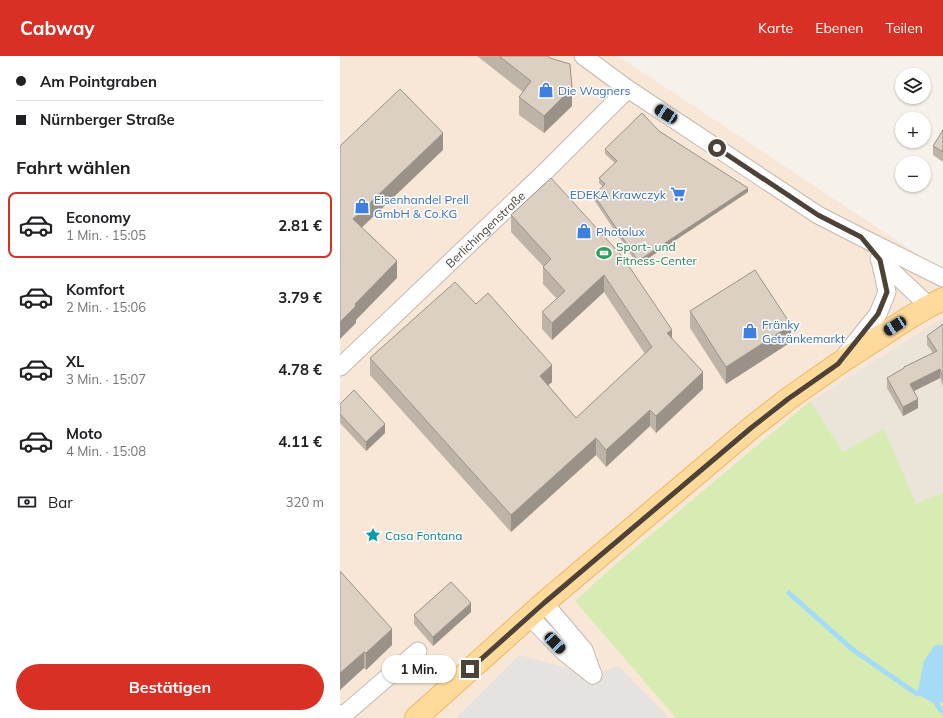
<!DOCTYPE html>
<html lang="de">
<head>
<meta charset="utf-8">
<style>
  :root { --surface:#fff; --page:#f6f6f6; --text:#202124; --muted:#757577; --line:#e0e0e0; --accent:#d93025 }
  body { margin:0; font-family:Mulish,sans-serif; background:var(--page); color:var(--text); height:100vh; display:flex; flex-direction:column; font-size:15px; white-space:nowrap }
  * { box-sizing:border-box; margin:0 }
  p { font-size:13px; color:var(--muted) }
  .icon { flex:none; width:22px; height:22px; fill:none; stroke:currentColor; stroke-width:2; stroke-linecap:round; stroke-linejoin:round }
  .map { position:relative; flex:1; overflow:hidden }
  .panel { display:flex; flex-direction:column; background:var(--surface); width:340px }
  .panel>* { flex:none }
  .guide { display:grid; align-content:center; height:88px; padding:0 16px; background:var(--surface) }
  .controls { position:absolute; left:555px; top:12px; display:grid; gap:8px }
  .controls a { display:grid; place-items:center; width:36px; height:36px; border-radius:50%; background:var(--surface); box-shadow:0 1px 3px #0004; font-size:20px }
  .end { position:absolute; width:18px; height:18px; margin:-9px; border:5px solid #4c4238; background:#fff; box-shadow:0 0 0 2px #fff }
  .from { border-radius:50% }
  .bubble { position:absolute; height:28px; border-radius:14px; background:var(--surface); box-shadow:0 1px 3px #0004; font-size:13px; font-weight:700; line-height:28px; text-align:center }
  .car { position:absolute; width:12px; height:24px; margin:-12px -6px; border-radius:5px; box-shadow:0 0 3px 1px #0007; background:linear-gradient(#222 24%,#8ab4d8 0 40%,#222 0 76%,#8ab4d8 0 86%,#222 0) }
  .guide b { display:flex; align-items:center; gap:14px; height:38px; font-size:15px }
  .guide b+b { border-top:1px solid var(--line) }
  .guide i { width:10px; height:10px; background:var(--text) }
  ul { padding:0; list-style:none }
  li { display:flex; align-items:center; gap:12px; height:66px; margin:0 8px 6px; padding:0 8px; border:2px solid transparent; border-radius:8px }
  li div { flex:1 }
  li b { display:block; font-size:15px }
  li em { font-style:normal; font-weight:700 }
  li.active { border-color:var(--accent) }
  li>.icon { width:36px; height:36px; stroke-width:1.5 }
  h2 { padding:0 16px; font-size:18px; line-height:48px }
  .pay { display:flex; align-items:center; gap:10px; height:44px; padding:0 16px; font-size:15px }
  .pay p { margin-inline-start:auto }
  .primary-button { display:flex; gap:8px; margin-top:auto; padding:8px 16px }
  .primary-button a { flex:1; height:46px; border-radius:24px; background:var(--accent); color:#fff; font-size:16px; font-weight:700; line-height:46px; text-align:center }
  header { display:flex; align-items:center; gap:24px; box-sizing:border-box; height:56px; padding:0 20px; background:var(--accent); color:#fff }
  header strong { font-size:19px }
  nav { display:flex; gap:22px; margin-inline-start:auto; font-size:14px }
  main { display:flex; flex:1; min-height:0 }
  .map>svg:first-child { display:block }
  .residential { fill:#ebe4d9 }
  .commercial { fill:#f8e7d6 }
  .green { fill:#d7ecb2 }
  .parking { fill:#e5e2df }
  .water { fill:#a5dbf6 }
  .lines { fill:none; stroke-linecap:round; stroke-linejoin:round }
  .stream { stroke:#a5dbf6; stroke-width:5 }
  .minor-casing { stroke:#c3b9ad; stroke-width:19 }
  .major-casing { stroke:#ecb863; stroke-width:24 }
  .minor { stroke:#fff; stroke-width:17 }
  .major { stroke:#ffda9b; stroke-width:22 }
  .wall { fill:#bdb3a7 }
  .shaded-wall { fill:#9a9288 }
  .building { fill:#dcd0c2; stroke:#9a9288 }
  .route { stroke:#4c4238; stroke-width:5 }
  .labels { text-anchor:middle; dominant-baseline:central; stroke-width:3; stroke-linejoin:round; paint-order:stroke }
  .shop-label { font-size:12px; fill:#366cbe; stroke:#fff; text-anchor:start }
  .street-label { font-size:12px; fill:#4c4238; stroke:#fff }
  .leisure-label { font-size:12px; fill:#27864d; stroke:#fff; text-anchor:start }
  .culture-label { font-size:12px; fill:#0d838f; stroke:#fff; text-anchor:start }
</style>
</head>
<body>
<header>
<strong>Cabway</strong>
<nav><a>Karte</a><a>Ebenen</a><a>Teilen</a></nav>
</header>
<main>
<section class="panel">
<div class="guide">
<b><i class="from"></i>Am Pointgraben</b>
<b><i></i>Nürnberger Straße</b>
</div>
<h2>Fahrt wählen</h2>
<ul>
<li class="active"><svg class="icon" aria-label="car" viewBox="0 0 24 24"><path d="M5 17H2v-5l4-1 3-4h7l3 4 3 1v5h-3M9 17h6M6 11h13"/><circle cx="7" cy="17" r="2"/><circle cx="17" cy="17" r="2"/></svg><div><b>Economy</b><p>1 Min. · 15:05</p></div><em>2.81 €</em></li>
<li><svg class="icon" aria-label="car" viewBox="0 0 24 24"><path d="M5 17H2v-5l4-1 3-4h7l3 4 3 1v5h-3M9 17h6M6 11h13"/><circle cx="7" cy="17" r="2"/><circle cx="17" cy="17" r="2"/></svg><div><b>Komfort</b><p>2 Min. · 15:06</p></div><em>3.79 €</em></li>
<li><svg class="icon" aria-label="car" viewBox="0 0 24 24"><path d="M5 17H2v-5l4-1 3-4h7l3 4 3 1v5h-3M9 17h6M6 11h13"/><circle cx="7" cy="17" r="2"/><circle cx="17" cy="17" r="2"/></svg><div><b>XL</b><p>3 Min. · 15:07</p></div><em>4.78 €</em></li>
<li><svg class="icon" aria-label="car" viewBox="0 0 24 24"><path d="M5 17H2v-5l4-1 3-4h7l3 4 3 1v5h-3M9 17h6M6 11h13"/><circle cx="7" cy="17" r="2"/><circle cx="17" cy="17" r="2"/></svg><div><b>Moto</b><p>4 Min. · 15:08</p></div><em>4.11 €</em></li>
</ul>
<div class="pay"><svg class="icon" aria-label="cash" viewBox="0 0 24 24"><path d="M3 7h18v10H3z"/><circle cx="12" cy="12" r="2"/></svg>Bar<p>320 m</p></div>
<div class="primary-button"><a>Bestätigen</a></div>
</section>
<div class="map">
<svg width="603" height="662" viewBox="0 0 603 662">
  <rect width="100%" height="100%" fill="#f6f2eb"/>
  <path class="residential" d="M603,262V437L576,449L544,374L503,396L470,345Z"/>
  <path class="commercial" d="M0,0H278L603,215V262L470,345L277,507L236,545L336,662H0Z"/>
  <path class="green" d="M470,345L503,396L544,373L576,448L603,437V652L601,654L603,658V662H336L235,545L277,507Z"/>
  <path class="parking" d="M179,599L253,619L279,610L329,662H116Z"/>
  <path class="water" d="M595,589H603V646L597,649L577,638L584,605Z"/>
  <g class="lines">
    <g class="stream">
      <path d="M449,537L512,593L577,638"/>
      <path d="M597,649L603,656"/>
    </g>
    <g class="minor-casing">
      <g id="minor">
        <path d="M243,0L288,33L478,159L521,181L603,222"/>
        <path d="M539,203L589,250"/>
        <path d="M506,298L538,258L547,236L540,204"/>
        <path id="s1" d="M0,311L205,116L288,33"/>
        <path d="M204,547L244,594L253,619"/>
        <path d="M189,560L224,596L253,619"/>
        <path d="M0,658L6,657L78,595"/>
      </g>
    </g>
    <g class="major-casing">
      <path id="major" d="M76,662L204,547L411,372L448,343L498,308L567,263L589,250L603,243"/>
    </g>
    <use href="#minor" class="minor"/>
    <use href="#major" class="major"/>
  </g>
  <g class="wall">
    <path d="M137,0H208L232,50L204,77L179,59V41L183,36Z"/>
    <path d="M603,74V106L593,99V90Z"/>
    <path d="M319,75L408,136L298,209L254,144V139L263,131L259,127V122L275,107L265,98V93Z"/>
    <path d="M211,122L332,282L363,333L316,377L310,370L266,411L256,399L171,476L30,319V302L136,248L212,326L208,329L236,362L305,298L264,236L212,284L202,273V256L217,243L203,228V210L171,176V159Z"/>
    <path d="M350,255L451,286L386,328L350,272Z"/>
    <path d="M603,268V330L600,322L574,335L578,352L563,360L547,332V322L564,313V311L593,297L587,289V280Z"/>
    <path d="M0,348L45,377L26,395L0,367Z"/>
    <path d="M0,515L52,589L26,614L24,612Z"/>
    <path d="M131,556L93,590L74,568V559Z"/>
  </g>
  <g class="shaded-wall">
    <path d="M232,32V50L204,77V60Z"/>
    <path d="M103,77V94L13,180V163Z"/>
    <path d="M408,132V136L298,209V205Z"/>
    <path d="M57,205V222L16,264V267L0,283V266L15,248Z"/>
    <path d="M264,219V236L212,284V267Z"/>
    <path d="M451,269V286L386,328V311Z"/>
    <path d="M332,274V291L327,277Z"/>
    <path d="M212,309V326L200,337V320Z"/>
    <path d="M600,313V322L570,337V328Z"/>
    <path d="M363,316V333L316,377V360Z"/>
    <path d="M578,343V352L563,360V351Z"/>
    <path d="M310,354V370L266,411V394Z"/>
    <path d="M45,368V377L26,395V386Z"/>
    <path d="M256,382V399L171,476V459Z"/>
    <path d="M131,547V556L93,590V581Z"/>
    <path d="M52,573V589L26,614V597Z"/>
    <path d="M24,596V612L0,634V617Z"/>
  </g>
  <g class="building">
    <path d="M159,0H208L210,2L230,8L232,32L204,60L179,41L191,25Z"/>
    <path d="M60,33L103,77L13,163L57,205L15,248L16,250L0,266V90Z"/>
    <path d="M302,57L319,75L408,132L298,205L254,139L265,128L259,122L277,105L265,93Z"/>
    <path d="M603,74V96L593,90Z"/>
    <path d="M211,122L282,200L332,274L327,277L363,316L316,360L310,354L266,394L256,382L171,459L30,302L115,226L136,248L148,237L212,309L200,320L236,362L312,291L264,219L212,267L202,256L225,235L203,211L211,203L171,159Z"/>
    <path d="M415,214L451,269L386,311L350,255Z"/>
    <path d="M603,268V321L600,313L570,328L578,343L563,351L547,322L564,312V311L597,295L587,280Z"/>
    <path d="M14,334L45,368L26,386L0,358V348Z"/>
    <path d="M0,515L52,573L26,597L24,596L0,617Z"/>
    <path d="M111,526L131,547L93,581L74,559Z"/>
  </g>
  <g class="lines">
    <path class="route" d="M130,613L204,547L411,372L448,343L498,308L538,258L547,236L540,204L521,181L478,159L377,92"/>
  </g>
  <defs>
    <g id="shop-bare" transform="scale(1.2)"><path d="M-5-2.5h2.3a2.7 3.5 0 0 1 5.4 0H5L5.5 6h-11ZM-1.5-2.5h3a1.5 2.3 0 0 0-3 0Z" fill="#3f7fe0" stroke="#fff" stroke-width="2.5" paint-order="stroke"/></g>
    <g id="supermarket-bare" transform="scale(1.2)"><path d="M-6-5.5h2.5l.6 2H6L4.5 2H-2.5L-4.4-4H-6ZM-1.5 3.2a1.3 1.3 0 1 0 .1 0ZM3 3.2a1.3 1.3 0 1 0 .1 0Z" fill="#3f7fe0" stroke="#fff" stroke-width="2.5" paint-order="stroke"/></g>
    <g id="stadium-bare" transform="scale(1.2)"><path d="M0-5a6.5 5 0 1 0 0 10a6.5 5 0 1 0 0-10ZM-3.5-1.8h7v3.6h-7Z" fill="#2e9e5b" stroke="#fff" stroke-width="2.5" paint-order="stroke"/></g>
    <g id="sight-bare" transform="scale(1.2)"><path d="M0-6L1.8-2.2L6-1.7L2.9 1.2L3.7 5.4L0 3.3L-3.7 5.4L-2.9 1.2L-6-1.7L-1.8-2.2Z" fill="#0f9aa8" stroke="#fff" stroke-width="2.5" paint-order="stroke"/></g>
  </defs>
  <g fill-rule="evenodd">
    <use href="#shop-bare" x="206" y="34"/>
    <use href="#supermarket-bare" x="338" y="138"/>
    <use href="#shop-bare" x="22" y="150"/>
    <use href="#shop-bare" x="244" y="175"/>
    <use href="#stadium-bare" x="264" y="197"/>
    <use href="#shop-bare" x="410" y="275"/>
    <use href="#sight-bare" x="33" y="479"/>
  </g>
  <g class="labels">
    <g class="shop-label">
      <text x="218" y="34">Die Wagners</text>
      <text x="326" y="138" text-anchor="end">EDEKA Krawczyk</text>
      <text x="34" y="143">Eisenhandel Prell<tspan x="34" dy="14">GmbH &amp; Co.KG</tspan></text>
      <text x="256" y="175">Photolux</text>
      <text x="422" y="268">Fränky<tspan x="422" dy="14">Getränkemarkt</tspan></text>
    </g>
    <g class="street-label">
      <text stroke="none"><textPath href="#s1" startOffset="200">Berlichingenstraße</textPath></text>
    </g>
    <g class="leisure-label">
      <text x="276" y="190">Sport- und<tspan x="276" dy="14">Fitness-Center</tspan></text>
    </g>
    <g class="culture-label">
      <text x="45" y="479">Casa Fontana</text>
    </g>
  </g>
</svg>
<div class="controls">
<a><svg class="icon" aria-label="layers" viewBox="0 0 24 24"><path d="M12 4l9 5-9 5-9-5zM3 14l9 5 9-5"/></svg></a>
<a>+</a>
<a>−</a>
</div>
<i class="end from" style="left:377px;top:92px"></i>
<i class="end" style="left:130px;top:613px"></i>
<div class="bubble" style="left:42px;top:599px;width:74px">1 Min.</div>
<i class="car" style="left:326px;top:58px;rotate:303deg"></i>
<i class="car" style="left:555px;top:270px;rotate:237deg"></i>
<i class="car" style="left:215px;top:587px;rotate:137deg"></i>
</div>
</main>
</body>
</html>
